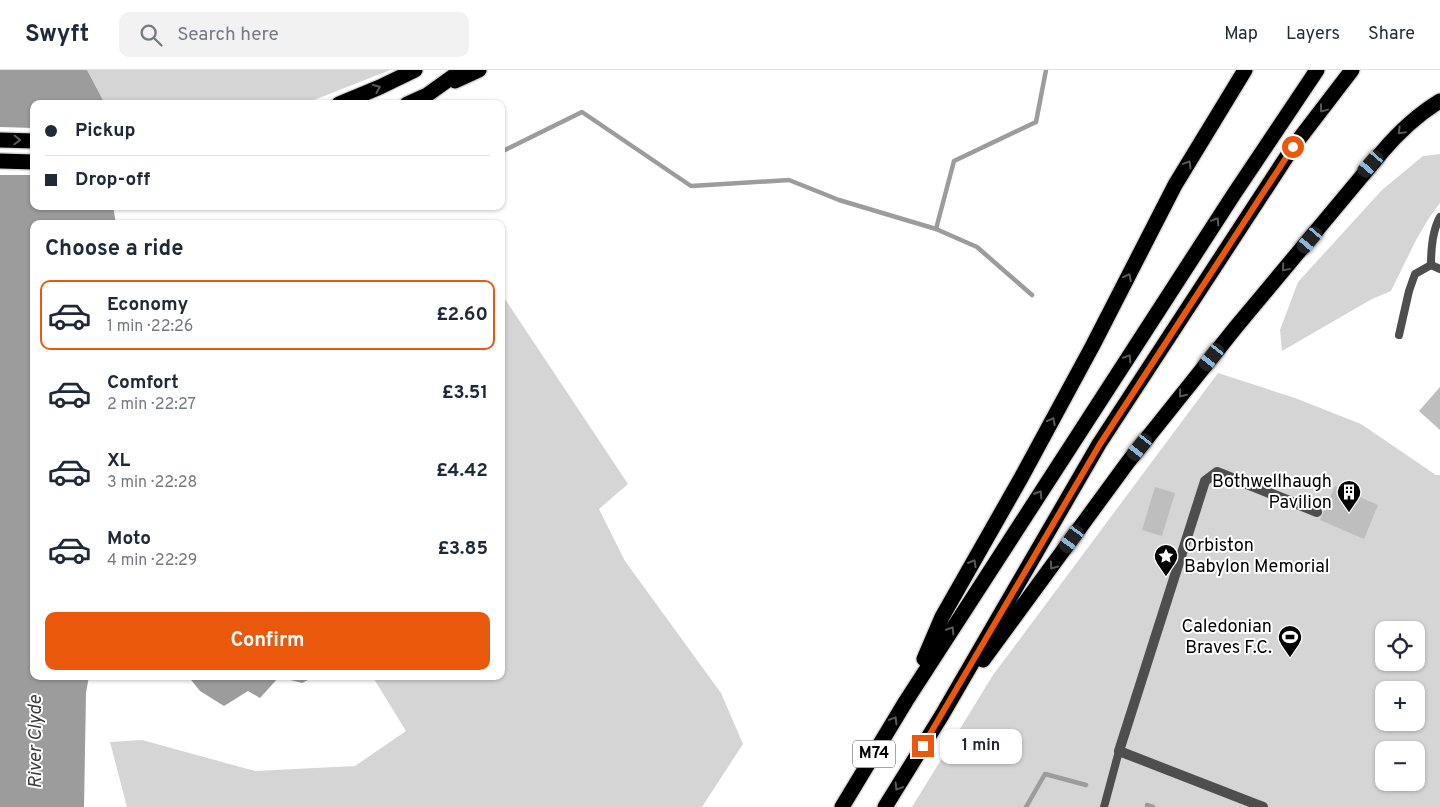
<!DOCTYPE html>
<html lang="en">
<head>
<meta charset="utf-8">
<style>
  :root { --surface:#fff; --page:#f2f2f3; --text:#1f2937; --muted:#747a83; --line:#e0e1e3; --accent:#ea580c }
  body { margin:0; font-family:Overpass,sans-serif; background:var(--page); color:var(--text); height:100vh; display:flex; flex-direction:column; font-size:19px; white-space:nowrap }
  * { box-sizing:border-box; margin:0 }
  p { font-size:16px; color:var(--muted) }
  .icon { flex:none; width:28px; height:28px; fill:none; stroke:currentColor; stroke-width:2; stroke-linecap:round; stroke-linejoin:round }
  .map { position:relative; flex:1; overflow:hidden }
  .details { position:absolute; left:30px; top:150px; width:475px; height:460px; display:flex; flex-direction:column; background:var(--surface); border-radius:10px; box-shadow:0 1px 4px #0004 }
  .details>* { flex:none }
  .hud { position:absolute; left:30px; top:30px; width:475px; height:110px; border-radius:10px; box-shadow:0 1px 4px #0004; display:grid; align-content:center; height:110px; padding:0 15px; background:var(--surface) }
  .fabs { position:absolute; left:1375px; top:551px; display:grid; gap:10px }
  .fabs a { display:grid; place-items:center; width:50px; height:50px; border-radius:10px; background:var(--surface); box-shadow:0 1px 4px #0004; font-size:25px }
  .end { position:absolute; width:22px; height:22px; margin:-11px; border:6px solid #ea580c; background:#fff; box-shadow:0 0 0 2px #fff }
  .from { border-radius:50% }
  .bubble { position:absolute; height:35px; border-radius:10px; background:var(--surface); box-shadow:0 1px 4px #0004; font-size:16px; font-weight:700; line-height:35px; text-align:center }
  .car { position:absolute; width:15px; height:30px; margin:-15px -8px; border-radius:6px; box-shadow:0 0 4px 1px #0007; background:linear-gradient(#222 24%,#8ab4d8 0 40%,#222 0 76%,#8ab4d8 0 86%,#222 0) }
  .hud b { display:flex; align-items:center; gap:18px; height:48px; font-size:19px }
  .hud b+b { border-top:1px solid var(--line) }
  .hud i { width:12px; height:12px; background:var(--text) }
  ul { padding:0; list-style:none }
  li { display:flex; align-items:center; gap:15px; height:70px; margin:0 10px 8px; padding:0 5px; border:2px solid transparent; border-radius:10px }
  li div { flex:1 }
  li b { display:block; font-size:19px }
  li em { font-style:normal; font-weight:700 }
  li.selected { border-color:var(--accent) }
  li>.icon { width:45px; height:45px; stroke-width:1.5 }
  h2 { padding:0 15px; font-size:22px; line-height:60px }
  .action { display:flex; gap:10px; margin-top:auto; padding:10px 15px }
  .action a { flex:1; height:58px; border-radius:10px; background:var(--accent); color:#fff; font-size:20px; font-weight:700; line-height:58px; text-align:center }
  header { display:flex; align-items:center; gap:30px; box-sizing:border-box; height:70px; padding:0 25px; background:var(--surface); border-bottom:1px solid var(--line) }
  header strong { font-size:24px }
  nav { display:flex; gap:28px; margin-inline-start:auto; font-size:18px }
  .search { width:350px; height:45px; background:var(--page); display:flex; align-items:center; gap:12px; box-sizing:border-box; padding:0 18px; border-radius:10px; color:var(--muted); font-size:19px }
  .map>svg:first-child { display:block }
  .green { fill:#d5d5d5; fill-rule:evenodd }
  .water { fill:#9c9c9c }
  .pier { fill:#fff }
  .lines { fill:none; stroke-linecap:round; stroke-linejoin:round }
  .stream { stroke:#9c9c9c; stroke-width:4.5 }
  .building { fill:#bebebe }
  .highway-casing { stroke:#dbdbdb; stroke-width:18 }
  .lane { stroke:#4e4e4e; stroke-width:8 }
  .street { stroke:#4e4e4e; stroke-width:10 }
  .highway { stroke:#000; stroke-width:15 }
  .oneway { stroke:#595959 }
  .route { stroke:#ea580c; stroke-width:6 }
  .labels { text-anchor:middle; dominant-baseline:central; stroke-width:4; stroke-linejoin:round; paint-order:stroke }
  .shield { fill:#fff; stroke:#4c4c4c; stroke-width:1 }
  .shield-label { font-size:16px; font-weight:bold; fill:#000 }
  .poi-label { font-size:18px; fill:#000; stroke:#fff; text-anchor:end }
  .water-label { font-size:19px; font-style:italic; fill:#3d3d3d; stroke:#fff }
</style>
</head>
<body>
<header>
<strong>Swyft</strong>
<div class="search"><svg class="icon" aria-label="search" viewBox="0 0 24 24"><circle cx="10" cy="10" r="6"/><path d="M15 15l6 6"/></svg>Search here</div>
<nav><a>Map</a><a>Layers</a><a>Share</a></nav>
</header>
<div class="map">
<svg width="1440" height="737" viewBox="0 0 1440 737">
  <rect width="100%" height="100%" fill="#fff"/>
  <g class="green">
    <path d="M87,0H390L304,34H105Z"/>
    <path d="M1440,84V133L1429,148L1416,170L1391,221L1372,229L1282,281L1280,260L1298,212L1382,120L1423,86Z"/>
    <path d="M501,223L628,414L599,439L625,491L721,623L743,674L702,737H127L110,672L142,670L255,701L355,696L406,661L374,609V606H501Z"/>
    <path d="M1218,303L1295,328L1361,354L1436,405H1440V737H912L993,605ZM1384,560H1416V592H1384ZM1384,620H1416V652H1384ZM1384,680H1416V712H1384Z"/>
  </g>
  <g class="water">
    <path d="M0,0H87L105,34H34V136H113L116,154H34V606H89L86,623L84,737H0Z"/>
    <path d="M188,606H316L302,613L279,607L260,628L248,621L224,636L200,621Z"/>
  </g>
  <path class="pier" d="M0,57L34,58V105H0Z"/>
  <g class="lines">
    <g class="stream">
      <path d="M501,82L582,42L691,116L789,110L839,130L936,159L977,177L1032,225"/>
      <path d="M936,159L954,91L1036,52L1046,0"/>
      <path d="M1147,735L1153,737"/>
      <path d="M1026,737L1045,704L1086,715"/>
    </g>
  </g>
  <g class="building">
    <path d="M1440,317V360L1419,341Z"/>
    <path d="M1335,416L1378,435L1364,469L1320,450Z"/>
    <path d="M1155,417L1175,423L1162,466L1142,460Z"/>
  </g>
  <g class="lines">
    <g class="highway-casing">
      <g id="highway">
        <path d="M455,11L479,0"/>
        <path d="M339,34L380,17L415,0"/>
        <path d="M407,34L427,25L462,0"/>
        <path d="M0,70L34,71"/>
        <path d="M0,91L34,92"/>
        <path d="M924,589L942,547L1021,408L1093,275L1175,115L1245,0"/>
        <path d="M983,590L1128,392L1236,257L1382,82C1399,62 1417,45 1440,31"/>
        <path d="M842,737L906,631L1234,124L1317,0"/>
        <path d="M885,737L942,645L1099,374L1293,77L1352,0"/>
      </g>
    </g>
    <g class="lane">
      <path d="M1431,195C1431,180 1432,161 1440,147"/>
      <path d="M1399,265L1409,221L1415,204L1431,195L1440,199"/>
      <path d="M1104,737L1119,681"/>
    </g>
    <path class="street" d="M1263,737L1119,681L1205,411L1217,402L1317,442"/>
    <use href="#highway" class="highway"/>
  </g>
  <defs><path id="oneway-chevron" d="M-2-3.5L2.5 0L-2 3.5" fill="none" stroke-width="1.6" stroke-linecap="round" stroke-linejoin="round" transform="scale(1.25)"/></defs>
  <g class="oneway">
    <use href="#oneway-chevron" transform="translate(377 18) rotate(-23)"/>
    <use href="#oneway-chevron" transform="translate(1323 39) rotate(127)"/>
    <use href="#oneway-chevron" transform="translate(1401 61) rotate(135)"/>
    <use href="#oneway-chevron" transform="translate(17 70) rotate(2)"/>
    <use href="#oneway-chevron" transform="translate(1188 94) rotate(-59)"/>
    <use href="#oneway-chevron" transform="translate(1216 151) rotate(-57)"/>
    <use href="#oneway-chevron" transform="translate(1285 198) rotate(130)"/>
    <use href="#oneway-chevron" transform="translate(1128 207) rotate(-63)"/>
    <use href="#oneway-chevron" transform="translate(1128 288) rotate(-57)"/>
    <use href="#oneway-chevron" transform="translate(1182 324) rotate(129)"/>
    <use href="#oneway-chevron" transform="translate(1052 351) rotate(-62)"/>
    <use href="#oneway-chevron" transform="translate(1039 424) rotate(-57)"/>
    <use href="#oneway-chevron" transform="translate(973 493) rotate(-60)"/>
    <use href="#oneway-chevron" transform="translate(1053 496) rotate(126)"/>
    <use href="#oneway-chevron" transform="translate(951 560) rotate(-57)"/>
    <use href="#oneway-chevron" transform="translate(894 650) rotate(-59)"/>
    <use href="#oneway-chevron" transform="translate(898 717) rotate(121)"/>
  </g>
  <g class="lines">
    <path class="route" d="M923,676L1100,374L1293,77"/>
  </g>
  <defs>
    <g id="building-pin" transform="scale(1.25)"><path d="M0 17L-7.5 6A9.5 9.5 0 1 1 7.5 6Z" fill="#000" stroke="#fff"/><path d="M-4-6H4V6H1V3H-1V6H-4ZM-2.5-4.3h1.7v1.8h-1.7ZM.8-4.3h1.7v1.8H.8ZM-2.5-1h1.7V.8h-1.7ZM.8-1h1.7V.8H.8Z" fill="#fff"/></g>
    <g id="sight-pin" transform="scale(1.25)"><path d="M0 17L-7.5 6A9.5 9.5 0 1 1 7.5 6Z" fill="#000" stroke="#fff"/><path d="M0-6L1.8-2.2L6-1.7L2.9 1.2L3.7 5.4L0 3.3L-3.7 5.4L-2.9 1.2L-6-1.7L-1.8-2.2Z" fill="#fff"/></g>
    <g id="stadium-pin" transform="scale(1.25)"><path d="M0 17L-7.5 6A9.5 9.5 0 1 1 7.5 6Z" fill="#000" stroke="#fff"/><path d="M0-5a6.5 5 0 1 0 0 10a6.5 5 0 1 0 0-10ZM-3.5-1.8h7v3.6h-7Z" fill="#fff"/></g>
  </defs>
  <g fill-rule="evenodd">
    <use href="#building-pin" x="1349" y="422"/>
    <use href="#sight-pin" x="1166" y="486"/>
    <use href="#stadium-pin" x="1290" y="567"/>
  </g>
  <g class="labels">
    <rect class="shield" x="853" y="670.5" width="42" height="27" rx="4"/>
    <g class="shield-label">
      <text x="874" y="684">M74</text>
    </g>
    <g class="poi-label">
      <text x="1332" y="412">Bothwellhaugh<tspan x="1332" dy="21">Pavilion</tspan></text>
      <text x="1184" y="476" text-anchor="start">Orbiston<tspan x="1184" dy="21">Babylon Memorial</tspan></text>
      <text x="1272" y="557">Caledonian<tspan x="1272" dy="21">Braves F.C.</tspan></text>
    </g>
    <g class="water-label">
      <text transform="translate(36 672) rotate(-90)">River Clyde</text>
    </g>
  </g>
</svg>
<div class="fabs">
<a><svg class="icon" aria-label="locate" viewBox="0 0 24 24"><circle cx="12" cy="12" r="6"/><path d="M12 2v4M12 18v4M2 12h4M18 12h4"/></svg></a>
<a>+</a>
<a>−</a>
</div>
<i class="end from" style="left:1293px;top:77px"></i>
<i class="end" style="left:923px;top:676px"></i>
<div class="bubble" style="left:940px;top:659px;width:82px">1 min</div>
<i class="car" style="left:1371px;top:94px;rotate:221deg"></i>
<i class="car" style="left:1310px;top:170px;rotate:220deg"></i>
<i class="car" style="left:1212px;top:287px;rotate:218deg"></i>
<i class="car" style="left:1140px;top:377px;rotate:219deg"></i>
<i class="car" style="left:1072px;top:469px;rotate:216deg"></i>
<div class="hud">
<b><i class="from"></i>Pickup</b>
<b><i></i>Drop-off</b>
</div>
<section class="details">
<h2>Choose a ride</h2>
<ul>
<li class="selected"><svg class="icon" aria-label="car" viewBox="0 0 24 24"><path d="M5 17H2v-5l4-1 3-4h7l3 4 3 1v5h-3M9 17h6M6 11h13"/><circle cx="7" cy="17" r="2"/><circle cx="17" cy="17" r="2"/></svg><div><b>Economy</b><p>1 min · 22:26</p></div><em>£2.60</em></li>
<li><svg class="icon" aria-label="car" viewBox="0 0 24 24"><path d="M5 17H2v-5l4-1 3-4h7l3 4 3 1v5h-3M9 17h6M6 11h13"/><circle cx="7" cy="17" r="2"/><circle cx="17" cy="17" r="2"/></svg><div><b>Comfort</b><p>2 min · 22:27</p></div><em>£3.51</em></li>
<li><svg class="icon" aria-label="car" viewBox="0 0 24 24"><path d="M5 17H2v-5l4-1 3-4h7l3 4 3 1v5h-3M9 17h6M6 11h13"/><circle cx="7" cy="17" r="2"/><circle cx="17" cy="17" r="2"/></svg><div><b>XL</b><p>3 min · 22:28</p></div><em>£4.42</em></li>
<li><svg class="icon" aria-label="car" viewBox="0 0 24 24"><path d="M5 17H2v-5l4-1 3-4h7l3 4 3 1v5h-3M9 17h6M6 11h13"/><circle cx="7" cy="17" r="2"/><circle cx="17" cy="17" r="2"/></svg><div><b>Moto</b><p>4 min · 22:29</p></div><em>£3.85</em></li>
</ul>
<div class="action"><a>Confirm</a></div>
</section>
</div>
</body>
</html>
